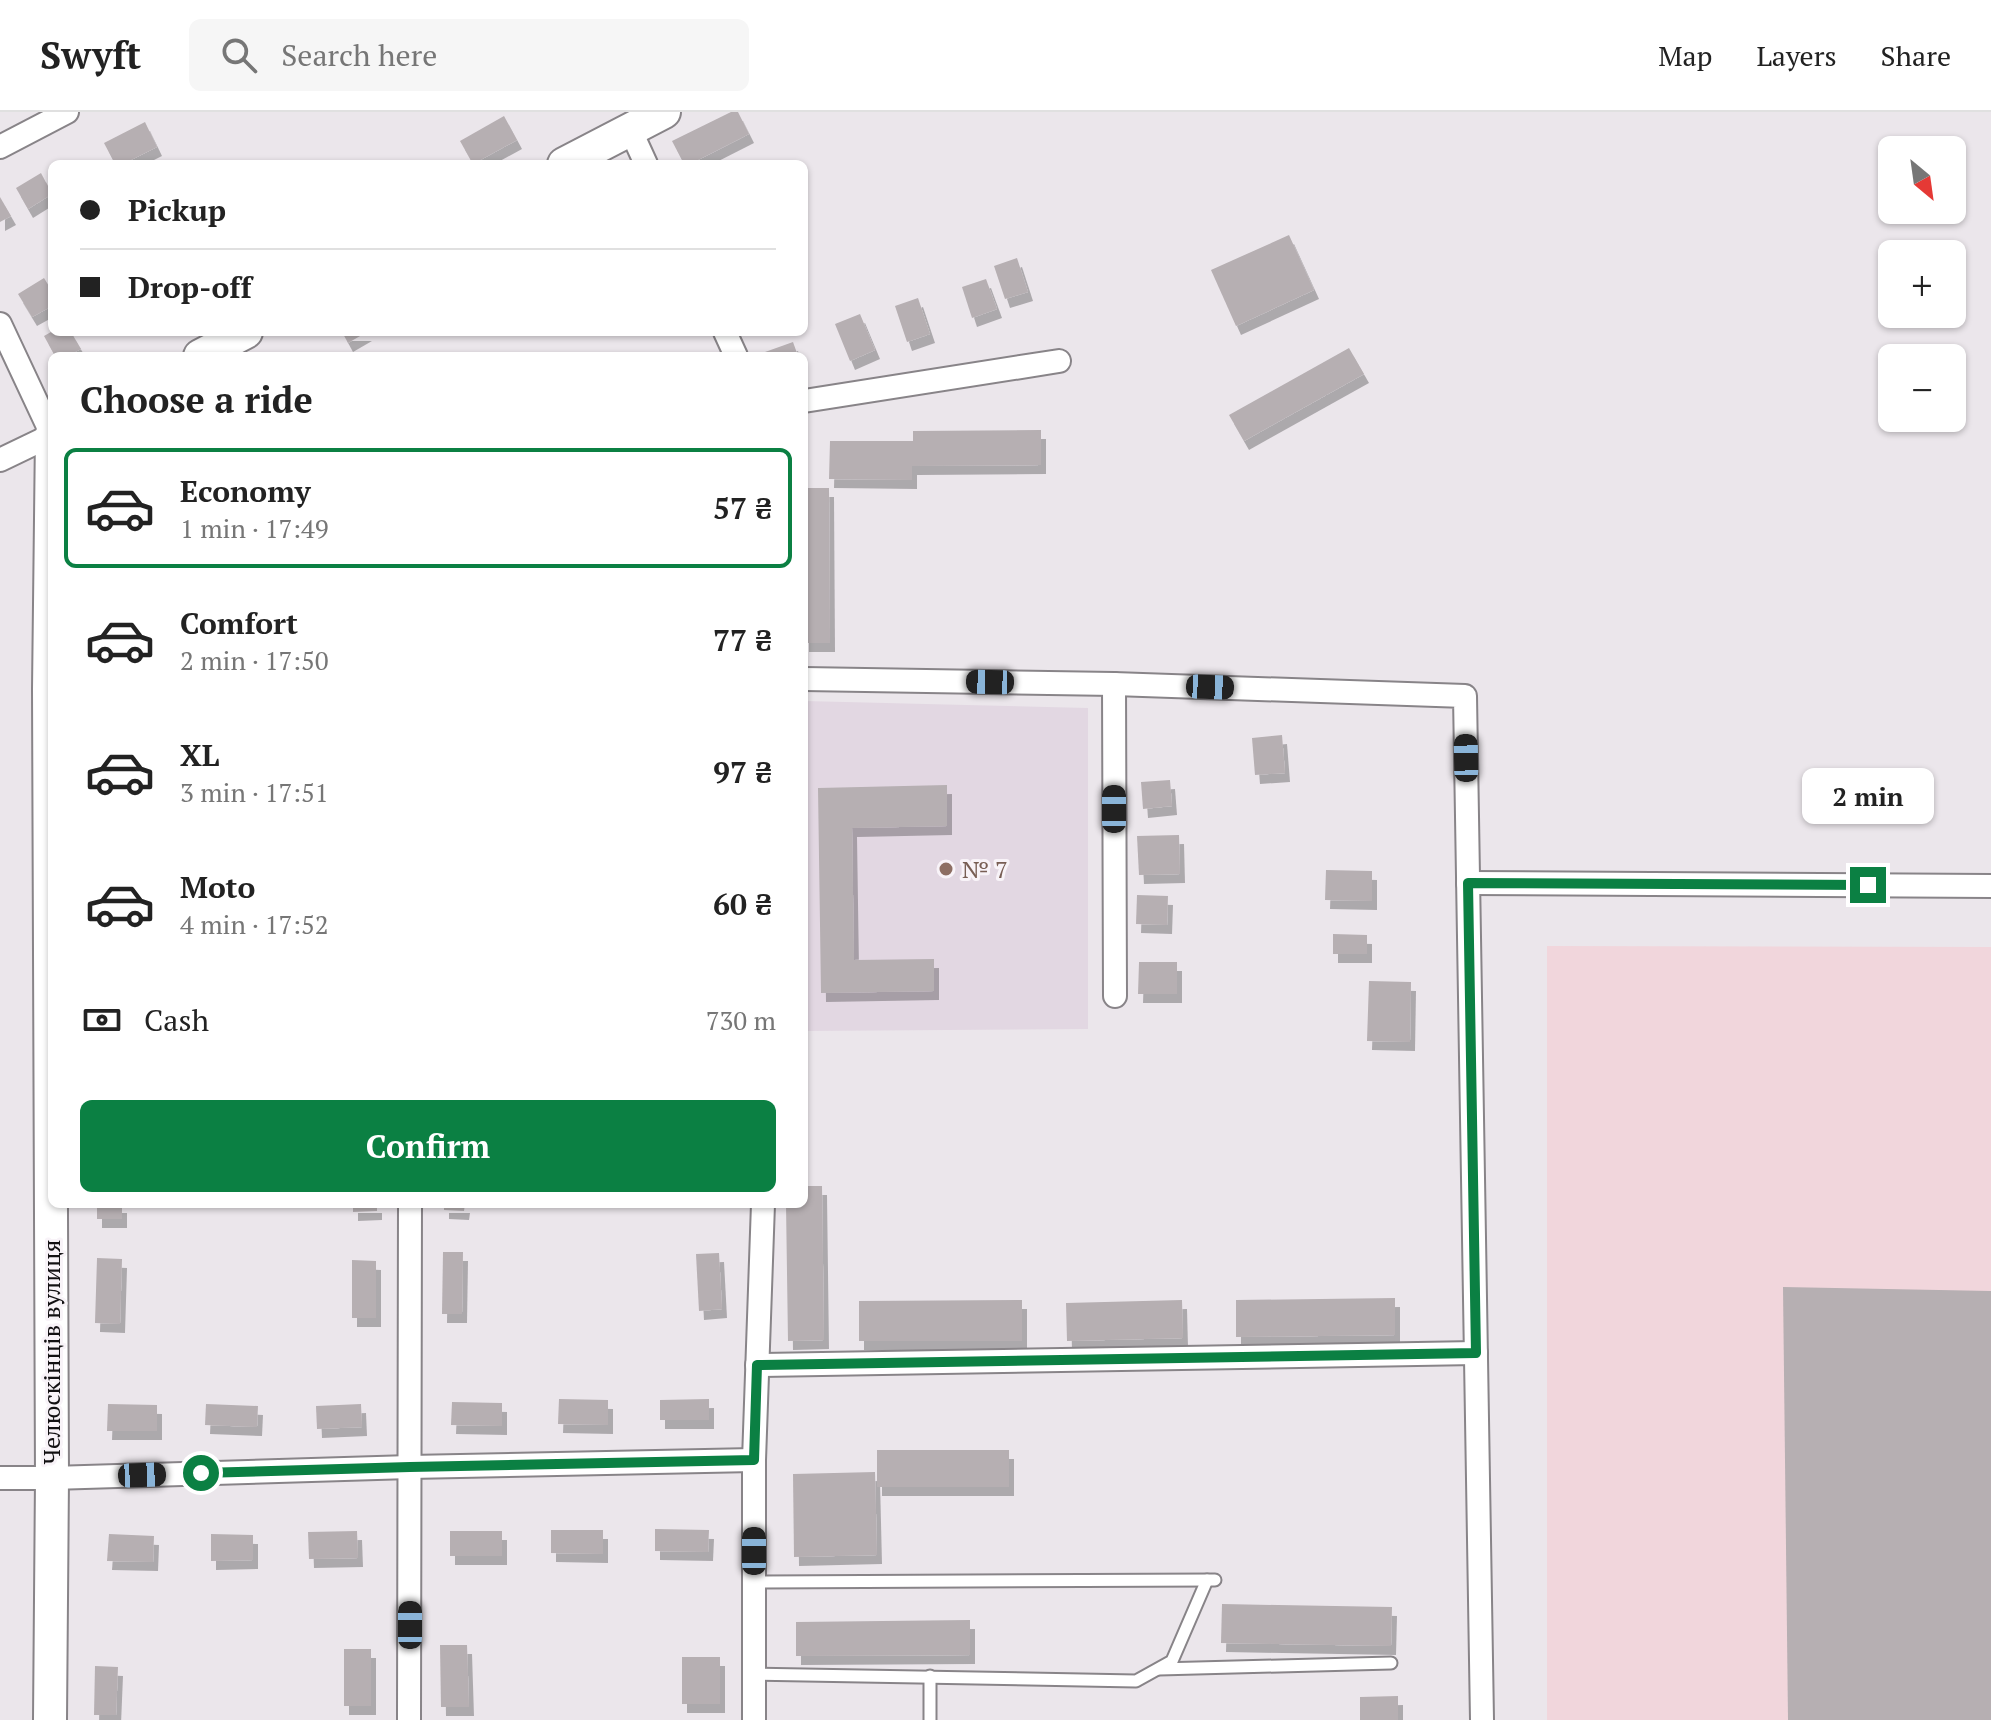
<!DOCTYPE html>
<html lang="en">
<head>
<meta charset="utf-8">
<style>
  :root { --surface:#fff; --page:#f6f6f6; --text:#222; --muted:#767676; --line:#e0e0e0; --accent:#0b8043 }
  body { margin:0; font-family:"PT Serif",serif; background:var(--page); color:var(--text); height:100vh; display:flex; flex-direction:column; font-size:30px; white-space:nowrap }
  * { box-sizing:border-box; margin:0 }
  p { font-size:26px; color:var(--muted) }
  .icon { flex:none; width:44px; height:44px; fill:none; stroke:currentColor; stroke-width:2; stroke-linecap:round; stroke-linejoin:round }
  .map { position:relative; flex:1; overflow:hidden }
  .details { position:absolute; left:48px; top:240px; width:760px; height:856px; display:flex; flex-direction:column; background:var(--surface); border-radius:12px; box-shadow:0 2px 6px #0004 }
  .details>* { flex:none }
  .banner { position:absolute; left:48px; top:48px; width:760px; height:176px; border-radius:12px; box-shadow:0 2px 6px #0004; display:grid; align-content:center; height:176px; padding:0 32px; background:var(--surface) }
  .needle { width:52px; rotate:151deg }
  .controls { position:absolute; left:1878px; top:24px; display:grid; gap:16px }
  .controls a { display:grid; place-items:center; width:88px; height:88px; border-radius:12px; background:var(--surface); box-shadow:0 2px 6px #0004; font-size:40px }
  .end { position:absolute; width:36px; height:36px; margin:-18px; border:10px solid #0b8043; background:#fff; box-shadow:0 0 0 4px #fff }
  .from { border-radius:50% }
  .bubble { position:absolute; height:56px; border-radius:12px; background:var(--surface); box-shadow:0 2px 6px #0004; font-size:26px; font-weight:700; line-height:56px; text-align:center }
  .car { position:absolute; width:24px; height:48px; margin:-24px -12px; border-radius:10px; box-shadow:0 0 6px 2px #0007; background:linear-gradient(#222 24%,#8ab4d8 0 40%,#222 0 76%,#8ab4d8 0 86%,#222 0) }
  .banner b { display:flex; align-items:center; gap:28px; height:76px; font-size:30px }
  .banner b+b { border-top:2px solid var(--line) }
  .banner i { width:20px; height:20px; background:var(--text) }
  ul { padding:0; list-style:none }
  li { display:flex; align-items:center; gap:24px; height:120px; margin:0 16px 12px; padding:0 16px; border:4px solid transparent; border-radius:12px }
  li div { flex:1 }
  li b { display:block; font-size:30px }
  li em { font-style:normal; font-weight:700 }
  li.active { border-color:var(--accent) }
  li>.icon { width:72px; height:72px; stroke-width:1.5 }
  h2 { padding:0 32px; font-size:36px; line-height:96px }
  .pay { display:flex; align-items:center; gap:20px; height:88px; padding:0 32px; font-size:30px }
  .pay p { margin-inline-start:auto }
  .primary-button { display:flex; gap:16px; margin-top:auto; padding:16px 32px }
  .primary-button a { flex:1; height:92px; border-radius:12px; background:var(--accent); color:#fff; font-size:32px; font-weight:700; line-height:92px; text-align:center }
  header { display:flex; align-items:center; gap:48px; box-sizing:border-box; height:112px; padding:0 40px; background:var(--surface); border-bottom:2px solid var(--line) }
  header strong { font-size:38px }
  nav { display:flex; gap:44px; margin-inline-start:auto; font-size:28px }
  .search { width:560px; height:72px; background:var(--page); display:flex; align-items:center; gap:20px; box-sizing:border-box; padding:0 28px; border-radius:12px; color:var(--muted); font-size:30px }
  .map>svg:first-child { display:block }
  .built { fill:#e2d7e2 }
  .industrial { fill:#f1d6dc }
  .building { fill:#b6afb2; filter:url(#shadow) }
  .lines { fill:none; stroke-linecap:round; stroke-linejoin:round }
  .service-casing { stroke:#888488; stroke-width:15 }
  .minor-casing { stroke:#888488; stroke-width:26 }
  .secondary-casing { stroke:#888488; stroke-width:36 }
  .service { stroke:#fff; stroke-width:11 }
  .minor { stroke:#fff; stroke-width:22 }
  .secondary { stroke:#fff; stroke-width:32 }
  .route { stroke:#0b8043; stroke-width:10 }
  .education-dot { fill:#8d6e63; stroke:#f8f3f8; stroke-width:3 }
  .labels { text-anchor:middle; dominant-baseline:central; stroke-width:6; stroke-linejoin:round; paint-order:stroke }
  .education-label { font-size:24px; fill:#785e54; stroke:#f8f3f8; text-anchor:start }
  .street-label { font-size:24px; fill:#121012; stroke:#f8f3f8 }
</style>
</head>
<body>
<header>
<strong>Swyft</strong>
<div class="search"><svg class="icon" aria-label="search" viewBox="0 0 24 24"><circle cx="10" cy="10" r="6"/><path d="M15 15l6 6"/></svg>Search here</div>
<nav><a>Map</a><a>Layers</a><a>Share</a></nav>
</header>
<div class="map">
<svg width="1991" height="1608" viewBox="0 0 1991 1608">
  <defs>
    <filter id="shadow"><feDropShadow dx="5" dy="9" stdDeviation="0" flood-color="#0004"/></filter>
  </defs>
  <rect width="100%" height="100%" fill="#ebe6eb"/>
  <path class="built" d="M804,589L1088,596V917L804,919Z"/>
  <path class="industrial" d="M1547,834L1991,835V1608H1547Z"/>
  <g class="building">
    <path d="M731,0H738L749,22L690,52H684L672,29Z"/>
    <path d="M504,4L517,28L473,52L460,29Z"/>
    <path d="M145,10L157,35L123,52H115L104,31Z"/>
    <path d="M41,61L52,82L28,97L16,76Z"/>
    <path d="M0,85L11,104L0,110Z"/>
    <path d="M1289,123L1314,178L1236,214L1211,158Z"/>
    <path d="M1017,146L1028,180L1005,187L994,154Z"/>
    <path d="M44,166L52,179V194L32,205L18,182Z"/>
    <path d="M986,167L997,197L972,206L962,175Z"/>
    <path d="M918,186L930,222L907,230L895,194Z"/>
    <path d="M860,202L875,238L850,249L835,212Z"/>
    <path d="M51,220H71L81,237L67,244H55L44,224Z"/>
    <path d="M342,220H367L348,231Z"/>
    <path d="M793,230L798,244H767L765,240Z"/>
    <path d="M1349,236L1364,262L1244,329L1229,303Z"/>
    <path d="M1041,318V353L912,354V368L829,367L830,329H913V319Z"/>
    <path d="M804,376H829L830,531H804Z"/>
    <path d="M1282,623L1285,661L1255,663L1252,626Z"/>
    <path d="M1170,668L1172,694L1143,697L1141,670Z"/>
    <path d="M947,673V714L852,716L854,848L934,847V879L821,881L818,676Z"/>
    <path d="M1179,723L1180,762L1139,763L1137,724Z"/>
    <path d="M1326,758L1372,759V789L1325,788Z"/>
    <path d="M1137,783L1168,784L1167,813L1136,812Z"/>
    <path d="M1333,822L1367,823V842H1333Z"/>
    <path d="M1139,850H1177V882H1138Z"/>
    <path d="M1369,869L1411,870L1410,930L1367,929Z"/>
    <path d="M804,1074H822L824,1228L788,1229L786,1092H804Z"/>
    <rect x="97" y="1092" width="25" height="15"/>
    <path d="M353,1092H377V1099L353,1100Z"/>
    <path d="M444,1092H465L464,1099L444,1098Z"/>
    <path d="M443,1140H463L462,1202H442Z"/>
    <path d="M719,1141L722,1197L699,1199L696,1142Z"/>
    <path d="M97,1146L122,1147L120,1212L95,1211Z"/>
    <path d="M352,1148L376,1149V1206H352Z"/>
    <path d="M1783,1175L1991,1179V1608H1788Z"/>
    <path d="M1395,1186V1223L1236,1225V1188Z"/>
    <path d="M1022,1188V1229H859V1189Z"/>
    <path d="M1182,1188L1183,1226L1067,1229L1066,1191Z"/>
    <path d="M559,1287L608,1288V1313L558,1312Z"/>
    <path d="M709,1287V1308H660V1288Z"/>
    <path d="M452,1290L502,1291V1314L451,1313Z"/>
    <path d="M108,1292L157,1293V1319H107Z"/>
    <path d="M206,1292L258,1294L257,1315L205,1313Z"/>
    <path d="M361,1292L362,1315L317,1317L316,1294Z"/>
    <rect x="877" y="1338" width="132" height="37"/>
    <path d="M875,1360L877,1443L794,1445L793,1362Z"/>
    <path d="M655,1417L709,1418L708,1440L655,1439Z"/>
    <path d="M551,1418H603V1442L551,1441Z"/>
    <path d="M357,1419L358,1446L309,1447L308,1420Z"/>
    <rect x="450" y="1419" width="52" height="25"/>
    <path d="M109,1422L154,1424L153,1450L107,1449Z"/>
    <path d="M211,1422L253,1423V1448L211,1449Z"/>
    <path d="M1222,1492L1392,1495L1391,1534L1221,1531Z"/>
    <path d="M970,1508V1543L796,1544V1510Z"/>
    <path d="M440,1533H467L469,1595H441Z"/>
    <rect x="344" y="1537" width="27" height="57"/>
    <rect x="682" y="1545" width="38" height="47"/>
    <path d="M95,1554L118,1555L116,1603H94Z"/>
    <path d="M1398,1584V1608H1360V1585Z"/>
  </g>
  <g class="lines">
    <g class="service-casing">
      <g id="service">
        <path d="M754,1470L1215,1468"/>
        <path d="M1159,1557L1391,1551"/>
        <path d="M754,1562L1136,1569L1172,1549L1207,1468"/>
        <path d="M930,1564V1608"/>
      </g>
    </g>
    <g class="minor-casing">
      <g id="minor">
        <path d="M630,17L646,52"/>
        <path d="M0,35L67,0"/>
        <path d="M0,212L52,323L0,348"/>
        <path d="M725,220L736,244"/>
        <path d="M804,289L1059,249"/>
        <path d="M804,567L1114,572L1465,584L1482,1608"/>
        <path d="M1114,572L1115,884"/>
        <path d="M1468,771L1991,774"/>
        <path d="M757,1253L1476,1241"/>
        <path d="M0,1366H52L410,1355L754,1348"/>
        <path d="M409,1608L410,1092"/>
        <path d="M754,1608V1348L763,1092"/>
      </g>
    </g>
    <g class="secondary-casing">
      <g id="secondary">
        <path d="M564,52L664,0"/>
        <path d="M200,244L246,220"/>
        <path d="M50,1608L52,1366L49,577L52,322"/>
      </g>
    </g>
    <use href="#service" class="service"/>
    <use href="#minor" class="minor"/>
    <use href="#secondary" class="secondary"/>
  </g>
  <g class="lines">
    <path class="route" d="M201,1361L410,1355L754,1348L757,1253L1476,1241L1468,771L1868,773"/>
  </g>
  <circle class="education-dot" cx="946" cy="757" r="8"/>
  <g class="labels">
    <g class="education-label">
      <text x="962" y="757">№ 7</text>
    </g>
    <g class="street-label">
      <text transform="translate(51 1240) rotate(-90)">Челюскінців вулиця</text>
    </g>
  </g>
</svg>
<div class="controls">
<a><svg class="needle" viewBox="-14 -14 28 28"><path d="M0-13l5 13h-10z" fill="#e53935"/><path d="M0 13l5-13h-10z" fill="#767676"/></svg></a>
<a>+</a>
<a>−</a>
</div>
<i class="end from" style="left:201px;top:1361px"></i>
<i class="end" style="left:1868px;top:773px"></i>
<div class="bubble" style="left:1802px;top:656px;width:132px">2 min</div>
<i class="car" style="left:990px;top:570px;rotate:271deg"></i>
<i class="car" style="left:1210px;top:575px;rotate:92deg"></i>
<i class="car" style="left:1466px;top:646px;rotate:359deg"></i>
<i class="car" style="left:1114px;top:697px;rotate:0deg"></i>
<i class="car" style="left:142px;top:1363px;rotate:88deg"></i>
<i class="car" style="left:754px;top:1439px;rotate:0deg"></i>
<i class="car" style="left:410px;top:1513px;rotate:0deg"></i>
<div class="banner">
<b><i class="from"></i>Pickup</b>
<b><i></i>Drop-off</b>
</div>
<section class="details">
<h2>Choose a ride</h2>
<ul>
<li class="active"><svg class="icon" aria-label="car" viewBox="0 0 24 24"><path d="M5 17H2v-5l4-1 3-4h7l3 4 3 1v5h-3M9 17h6M6 11h13"/><circle cx="7" cy="17" r="2"/><circle cx="17" cy="17" r="2"/></svg><div><b>Economy</b><p>1 min · 17:49</p></div><em>57 ₴</em></li>
<li><svg class="icon" aria-label="car" viewBox="0 0 24 24"><path d="M5 17H2v-5l4-1 3-4h7l3 4 3 1v5h-3M9 17h6M6 11h13"/><circle cx="7" cy="17" r="2"/><circle cx="17" cy="17" r="2"/></svg><div><b>Comfort</b><p>2 min · 17:50</p></div><em>77 ₴</em></li>
<li><svg class="icon" aria-label="car" viewBox="0 0 24 24"><path d="M5 17H2v-5l4-1 3-4h7l3 4 3 1v5h-3M9 17h6M6 11h13"/><circle cx="7" cy="17" r="2"/><circle cx="17" cy="17" r="2"/></svg><div><b>XL</b><p>3 min · 17:51</p></div><em>97 ₴</em></li>
<li><svg class="icon" aria-label="car" viewBox="0 0 24 24"><path d="M5 17H2v-5l4-1 3-4h7l3 4 3 1v5h-3M9 17h6M6 11h13"/><circle cx="7" cy="17" r="2"/><circle cx="17" cy="17" r="2"/></svg><div><b>Moto</b><p>4 min · 17:52</p></div><em>60 ₴</em></li>
</ul>
<div class="pay"><svg class="icon" aria-label="cash" viewBox="0 0 24 24"><path d="M3 7h18v10H3z"/><circle cx="12" cy="12" r="2"/></svg>Cash<p>730 m</p></div>
<div class="primary-button"><a>Confirm</a></div>
</section>
</div>
</body>
</html>
